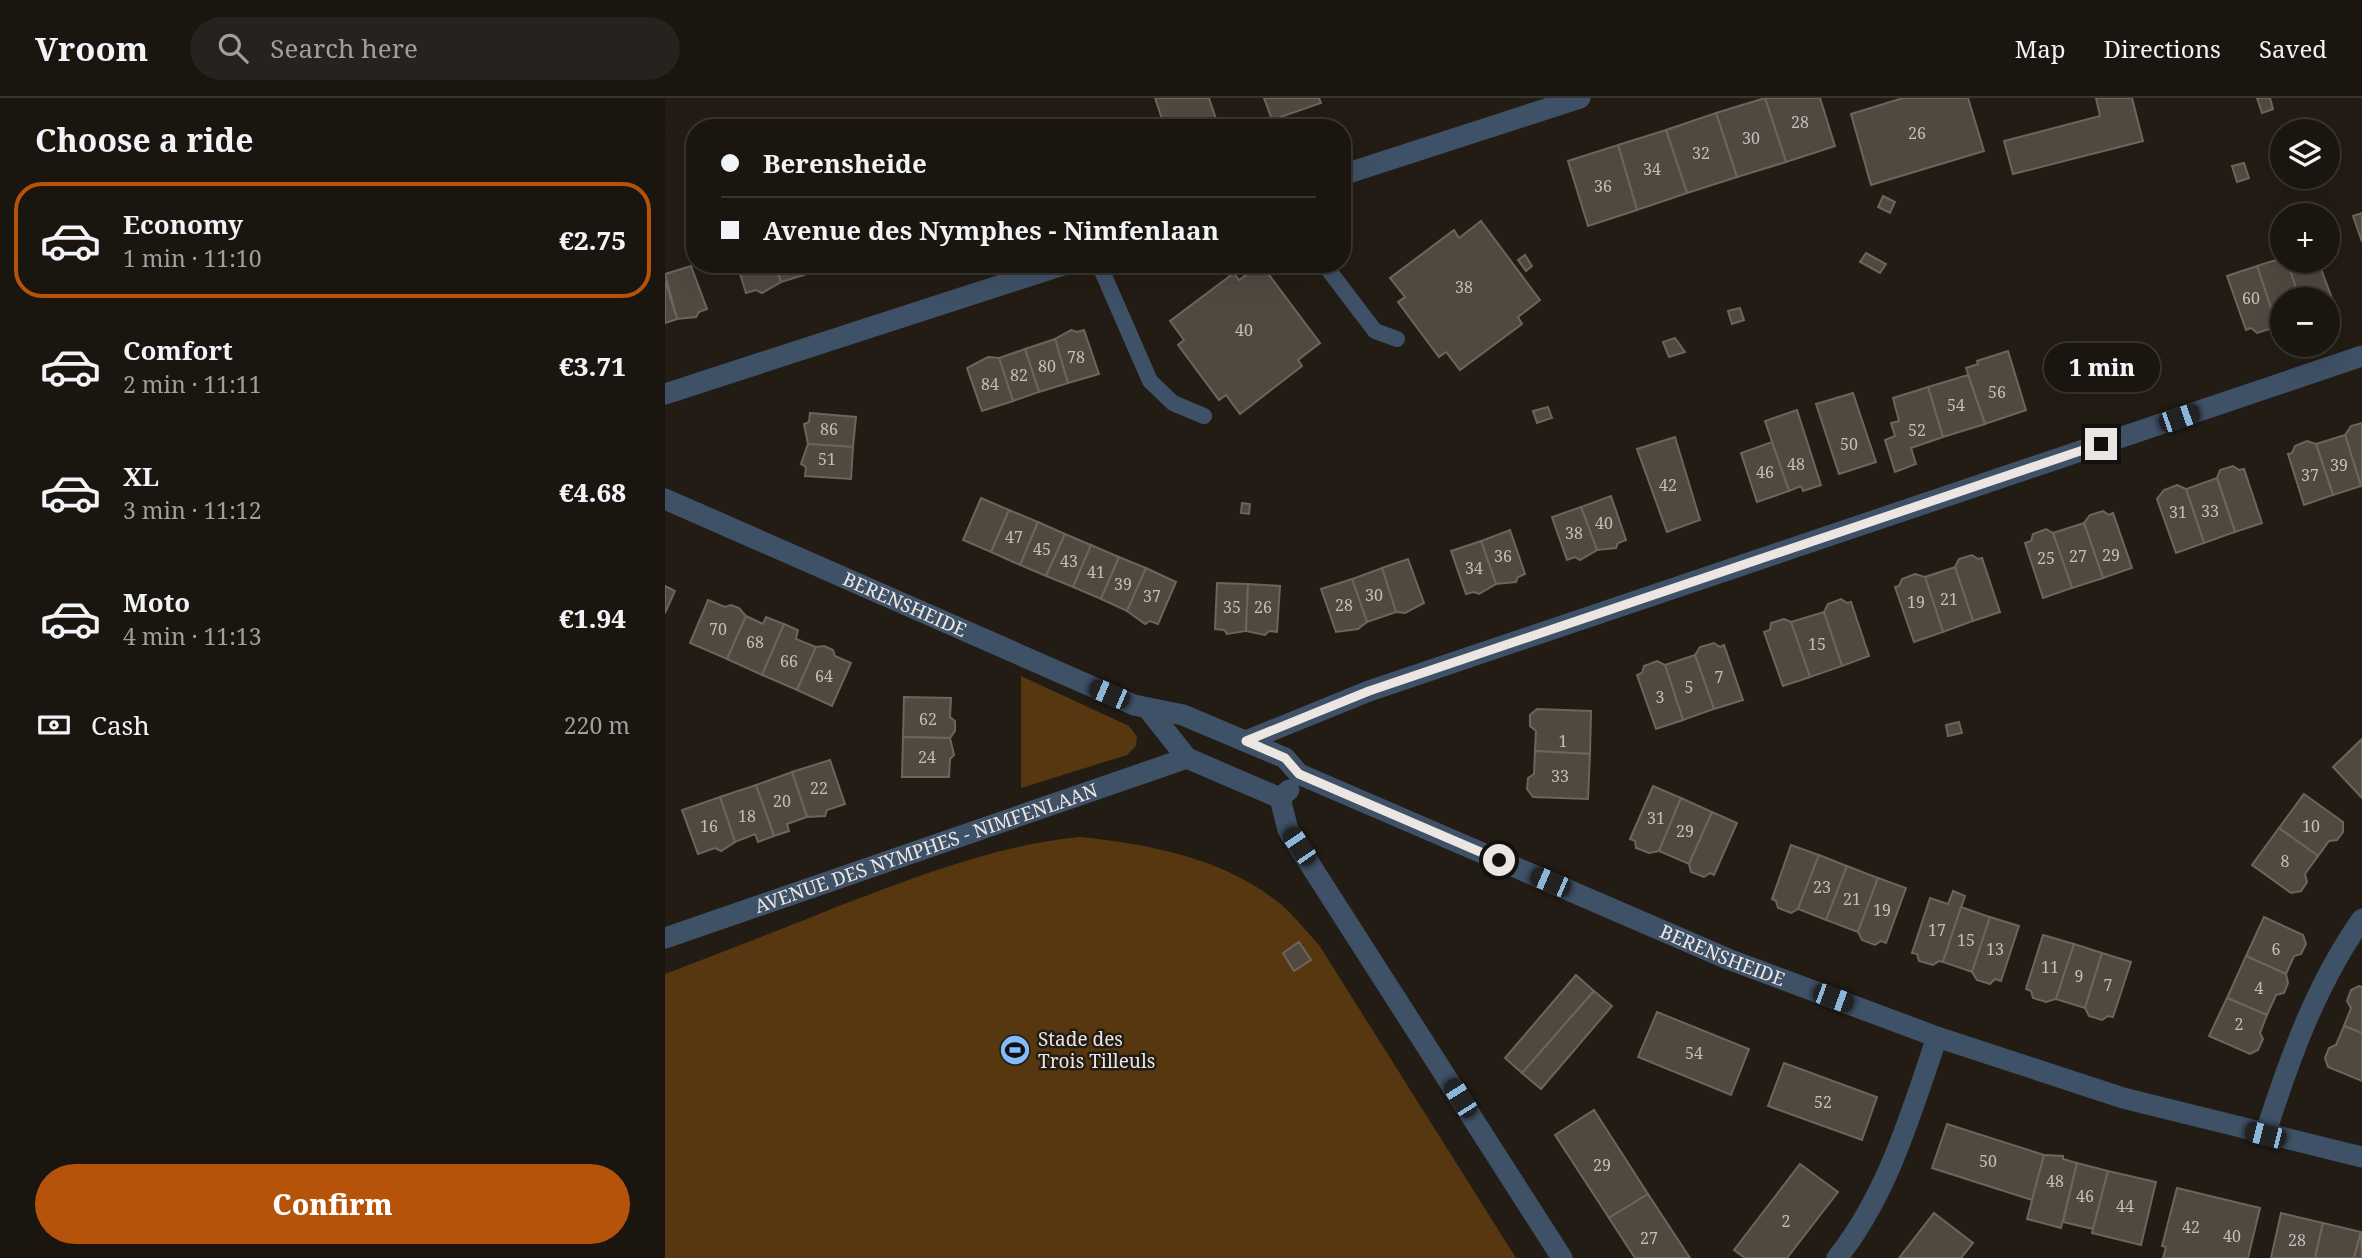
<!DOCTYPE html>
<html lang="en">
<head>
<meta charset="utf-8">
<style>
  :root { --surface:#1a150f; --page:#27221d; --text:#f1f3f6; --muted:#9f9f9e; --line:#38342f; --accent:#b45309 }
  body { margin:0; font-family:"Noto Serif",serif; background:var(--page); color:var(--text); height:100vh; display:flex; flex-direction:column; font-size:26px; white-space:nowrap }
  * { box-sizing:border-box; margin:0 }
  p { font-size:23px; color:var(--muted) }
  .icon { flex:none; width:38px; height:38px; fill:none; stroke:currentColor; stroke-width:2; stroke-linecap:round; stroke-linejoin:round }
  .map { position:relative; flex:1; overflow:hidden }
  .sheet { display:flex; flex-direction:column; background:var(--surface); width:665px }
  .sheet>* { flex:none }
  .guide { position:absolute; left:21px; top:21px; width:665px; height:154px; border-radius:28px; box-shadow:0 7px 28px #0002,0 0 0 2px var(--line); display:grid; align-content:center; height:154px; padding:0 35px; background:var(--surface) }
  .controls { position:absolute; left:1605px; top:21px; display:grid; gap:14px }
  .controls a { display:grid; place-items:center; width:70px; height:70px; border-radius:50%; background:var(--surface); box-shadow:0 7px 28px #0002,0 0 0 2px var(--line); font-size:35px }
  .end { position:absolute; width:32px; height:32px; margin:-16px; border:9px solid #ebe6e1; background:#111; box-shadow:0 0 0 4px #111 }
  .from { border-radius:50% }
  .bubble { position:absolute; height:49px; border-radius:24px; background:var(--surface); box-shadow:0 7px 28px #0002,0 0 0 2px var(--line); font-size:23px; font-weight:800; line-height:49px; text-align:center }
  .car { position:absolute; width:21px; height:42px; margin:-21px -10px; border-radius:9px; box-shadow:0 0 5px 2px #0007; background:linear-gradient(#222 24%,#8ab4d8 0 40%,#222 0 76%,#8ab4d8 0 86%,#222 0) }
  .guide b { display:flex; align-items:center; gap:24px; height:66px; font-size:26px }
  .guide b+b { border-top:2px solid var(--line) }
  .guide i { width:18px; height:18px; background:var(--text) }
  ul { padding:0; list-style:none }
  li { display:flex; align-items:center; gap:21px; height:116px; margin:0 14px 10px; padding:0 21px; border:4px solid transparent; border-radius:28px }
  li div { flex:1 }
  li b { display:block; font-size:26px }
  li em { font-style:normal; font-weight:800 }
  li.current { border-color:var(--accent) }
  li>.icon { width:63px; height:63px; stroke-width:1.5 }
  h2 { padding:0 35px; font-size:32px; line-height:84px }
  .pay { display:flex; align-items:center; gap:18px; height:77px; padding:0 35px; font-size:26px }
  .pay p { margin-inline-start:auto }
  .action { display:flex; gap:14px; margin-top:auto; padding:14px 35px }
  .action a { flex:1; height:80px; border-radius:42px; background:var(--accent); color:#fff; font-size:28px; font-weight:800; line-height:80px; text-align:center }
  header { display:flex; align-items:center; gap:42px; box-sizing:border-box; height:98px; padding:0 35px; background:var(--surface); border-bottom:2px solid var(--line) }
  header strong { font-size:33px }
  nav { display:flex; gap:38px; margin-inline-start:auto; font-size:24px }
  .search { width:490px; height:63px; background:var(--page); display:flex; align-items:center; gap:18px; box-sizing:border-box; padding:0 24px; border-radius:38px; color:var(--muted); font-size:26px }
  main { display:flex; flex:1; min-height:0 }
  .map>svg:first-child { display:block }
  .green { fill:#573710 }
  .building { fill:#514840; stroke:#6d645c; stroke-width:2 }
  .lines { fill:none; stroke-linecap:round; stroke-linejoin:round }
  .lane { stroke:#3f5166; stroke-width:16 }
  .street { stroke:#3f5166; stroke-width:21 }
  .route { stroke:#ebe6e1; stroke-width:9 }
  .labels { text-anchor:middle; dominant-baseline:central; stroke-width:5; stroke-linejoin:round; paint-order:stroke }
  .number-label { font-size:16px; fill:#c4beb9 }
  .street-label { font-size:19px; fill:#ebe6e1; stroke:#231c14 }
  .poi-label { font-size:19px; fill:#ebe6e1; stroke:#231c14; text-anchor:start }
</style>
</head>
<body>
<header>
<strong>Vroom</strong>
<div class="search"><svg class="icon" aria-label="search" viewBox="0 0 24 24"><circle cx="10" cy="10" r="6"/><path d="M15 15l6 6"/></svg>Search here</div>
<nav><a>Map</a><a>Directions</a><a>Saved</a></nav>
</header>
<main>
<section class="sheet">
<h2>Choose a ride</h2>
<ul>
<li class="current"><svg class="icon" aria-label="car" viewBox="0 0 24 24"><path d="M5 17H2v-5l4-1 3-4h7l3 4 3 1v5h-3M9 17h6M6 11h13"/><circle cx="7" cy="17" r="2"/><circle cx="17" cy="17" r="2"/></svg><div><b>Economy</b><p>1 min · 11:10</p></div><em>€2.75</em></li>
<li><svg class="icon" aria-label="car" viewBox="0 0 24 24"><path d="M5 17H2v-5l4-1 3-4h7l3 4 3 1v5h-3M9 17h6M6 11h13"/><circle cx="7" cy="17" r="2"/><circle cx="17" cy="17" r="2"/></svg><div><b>Comfort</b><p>2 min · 11:11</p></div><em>€3.71</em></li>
<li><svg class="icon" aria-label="car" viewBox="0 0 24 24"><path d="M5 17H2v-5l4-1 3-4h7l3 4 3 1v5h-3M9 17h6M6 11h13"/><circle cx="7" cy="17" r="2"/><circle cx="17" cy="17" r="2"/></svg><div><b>XL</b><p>3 min · 11:12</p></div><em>€4.68</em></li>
<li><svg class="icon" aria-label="car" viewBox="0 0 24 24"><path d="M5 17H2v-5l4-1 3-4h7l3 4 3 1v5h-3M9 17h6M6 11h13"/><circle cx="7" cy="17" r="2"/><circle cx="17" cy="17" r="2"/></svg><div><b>Moto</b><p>4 min · 11:13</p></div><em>€1.94</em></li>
</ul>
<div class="pay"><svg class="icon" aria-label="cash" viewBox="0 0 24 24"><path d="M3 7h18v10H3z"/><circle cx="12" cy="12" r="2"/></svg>Cash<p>220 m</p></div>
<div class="action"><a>Confirm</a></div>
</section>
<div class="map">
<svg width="1697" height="1160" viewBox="0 0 1697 1160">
  <rect width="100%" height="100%" fill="#231c14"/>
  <g class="green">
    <path d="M356,578L464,628L472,639L471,648L462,657L356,690Z"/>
    <path d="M415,739C483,746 558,760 613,804C628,816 641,833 654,847L851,1160H0V876C60,853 120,830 179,806C256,777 332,747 415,739Z"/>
  </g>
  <g class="building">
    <path d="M490,0H544L554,30H500Z"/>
    <path d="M599,0H654L656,5L607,22Z"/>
    <path d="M1100,0H1155L1170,48L1121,64Z"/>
    <path d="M1100,0L1121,64L1072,79L1051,15Z"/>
    <path d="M1238,0H1303L1319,53L1206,87L1186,16Z"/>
    <path d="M1431,0H1467L1478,43L1348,76L1339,43L1435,18Z"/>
    <path d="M1592,0H1605L1608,11L1597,15Z"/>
    <path d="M1051,15L1072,79L1022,95L1001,32Z"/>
    <path d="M1001,32L1022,95L972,112L953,47Z"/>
    <path d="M953,47L972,112L923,128L903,63Z"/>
    <path d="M1579,65L1584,80L1572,84L1567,68Z"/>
    <path d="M1218,98L1230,104L1225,115L1213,109Z"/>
    <path d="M1697,115V144L1688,118Z"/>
    <path d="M816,123L875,202L853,219L857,226L795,272L781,254L774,259L733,204L740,199L725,180L789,132L794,140Z"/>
    <path d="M1201,155L1221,166L1215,175L1195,164Z"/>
    <path d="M860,157L867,168L861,173L853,162Z"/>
    <path d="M1617,160V163H1622L1635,201H1617V220L1610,222L1592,168Z"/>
    <path d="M1622,163H1653L1668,203L1635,201Z"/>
    <path d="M72,166H111L116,184L97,195L91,192L81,195Z"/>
    <path d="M111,166H142L145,175L116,184Z"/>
    <path d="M142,166H172L145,175Z"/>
    <path d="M596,166L655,245L633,262L637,268L575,316L561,297L554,302L513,247L519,242L505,223L569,175L574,182Z"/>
    <path d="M26,168L42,211L34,214L31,219L12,221L0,176Z"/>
    <path d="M1592,168L1610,222L1605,231L1592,235L1586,230L1581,232L1562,178Z"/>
    <path d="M0,183L12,221L0,225Z"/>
    <path d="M1075,210L1079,222L1067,226L1063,213Z"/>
    <path d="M406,232L412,234L419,232L434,276L403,285L390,241Z"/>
    <path d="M1010,240L1020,254L1004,259L998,244Z"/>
    <path d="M390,241L403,285L374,294L360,251Z"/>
    <path d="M360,251L374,294L348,303L334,260Z"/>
    <path d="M1343,253L1361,312L1320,326L1301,270L1313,266L1312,263Z"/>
    <path d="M323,259L334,260L348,303L317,313L302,270Z"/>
    <path d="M1303,277L1320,326L1278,339L1263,289Z"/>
    <path d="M1263,289L1278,339L1246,350L1251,366L1230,374L1220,342L1230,338L1226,325L1234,323L1228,300Z"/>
    <path d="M1188,295L1211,364L1174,376L1151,306Z"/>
    <path d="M883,309L887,320L872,325L868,313Z"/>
    <path d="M1132,312L1156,387L1138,393L1136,388L1124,393L1100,323Z"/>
    <path d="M145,315L191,319L188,349L143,346L139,326L144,324Z"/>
    <path d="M1697,325V387L1696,388L1680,337L1686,328Z"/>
    <path d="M1680,337L1696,388L1668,397L1651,346Z"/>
    <path d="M1010,339L1035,422L1002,434L972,351Z"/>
    <path d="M1642,343L1651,346L1668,397L1639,407L1623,356L1627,355L1630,348Z"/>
    <path d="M1107,344L1124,393L1092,404L1076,355Z"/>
    <path d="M143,346L188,349L186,381L140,378L141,369L136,366Z"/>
    <path d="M1568,368L1574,372L1579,371L1597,425L1570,434L1552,380L1555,372Z"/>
    <path d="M1552,380L1570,434L1539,445L1521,391Z"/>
    <path d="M1512,387L1521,391L1539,445L1511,455L1492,401L1499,392Z"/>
    <path d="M946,398L961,442L953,445L951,450L932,452L916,409Z"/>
    <path d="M316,400L344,412L326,454L298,442Z"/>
    <path d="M577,405L585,406L584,416L576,415Z"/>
    <path d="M916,409L932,452L915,462L910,459L902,462L887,419Z"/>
    <path d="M344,412L373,424L355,467L326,454Z"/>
    <path d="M1438,413L1444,417L1448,415L1467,470L1438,480L1419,425L1425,417Z"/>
    <path d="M373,424L400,436L381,478L355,467Z"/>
    <path d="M1419,425L1438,480L1407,490L1388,435Z"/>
    <path d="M1381,431L1388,435L1407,490L1378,500L1360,445L1366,443L1368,436Z"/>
    <path d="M845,432L860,476L853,479L851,484L831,486L816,443Z"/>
    <path d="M400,436L426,447L408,489L381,478Z"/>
    <path d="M816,443L831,486L814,496L809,494L801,496L786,453Z"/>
    <path d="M426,447L454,459L436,501L408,489Z"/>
    <path d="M1307,457L1313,461L1317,460L1335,514L1308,523L1290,469L1294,461Z"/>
    <path d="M454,459L481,470L462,513L436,501Z"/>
    <path d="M743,461L759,505L740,515L731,514L717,470Z"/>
    <path d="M1290,469L1308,523L1278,534L1260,479Z"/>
    <path d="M481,470L511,484L493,526L485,523L480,526L462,513Z"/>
    <path d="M717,470L731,514L702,524L687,481Z"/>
    <path d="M1250,476L1260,479L1278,534L1249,544L1230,489L1234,488L1237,481Z"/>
    <path d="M687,481L702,524L693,531L671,534L656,491Z"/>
    <path d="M552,485L583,486L581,533L562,536L559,532L550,531Z"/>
    <path d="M583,486L615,488L612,534L604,533L600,537L581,533Z"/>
    <path d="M0,488L10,493L0,515Z"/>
    <path d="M1176,501L1182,505L1186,504L1204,558L1177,568L1159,514L1163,506Z"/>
    <path d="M43,502L60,509L66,507L74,510L81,518L62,561L25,545Z"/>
    <path d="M1159,514L1177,568L1145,579L1126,524Z"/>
    <path d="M81,518L98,526L101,519L119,526L97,577L62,561Z"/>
    <path d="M1119,521L1126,524L1145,579L1118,588L1099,534L1105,532L1106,525Z"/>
    <path d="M119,526L133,532L131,541L151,549L132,592L97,577Z"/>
    <path d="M1049,545L1055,549L1059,547L1078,602L1049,611L1030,557L1035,549Z"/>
    <path d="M159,548L168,552L170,558L186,565L167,608L132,592L151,549Z"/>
    <path d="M1030,557L1049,611L1018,622L1000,567Z"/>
    <path d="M992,563L1000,567L1018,622L991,631L972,577L977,575L979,568Z"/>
    <path d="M239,599L286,600L285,619L290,623V633L285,640L238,639Z"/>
    <path d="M872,611L926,613L925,656L870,653L871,633L865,628V617Z"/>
    <path d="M1294,624L1297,635L1283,638L1281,627Z"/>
    <path d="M238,639L285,640L289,657L285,661L284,679H237Z"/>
    <path d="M1697,641V700L1668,669Z"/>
    <path d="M870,653L925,656L923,701L868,699L862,691L863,680L869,676Z"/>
    <path d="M165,662L180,706L162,712L160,718L142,719L127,674Z"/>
    <path d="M127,674L142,719L122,726L124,733L109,738L91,687Z"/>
    <path d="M91,687L109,738L93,744L90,736L70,744L55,699Z"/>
    <path d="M988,688L1016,700L994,753L984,755L971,750L970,743L965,741Z"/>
    <path d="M1639,696L1678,724V734L1672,742L1664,743L1653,758L1614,730Z"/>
    <path d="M55,699L70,744L56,753L50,750L33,756L17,712Z"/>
    <path d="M1016,700L1047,714L1024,766L994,753Z"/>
    <path d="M1047,714L1072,725L1049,777L1045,775L1039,779L1026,774L1024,766Z"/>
    <path d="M1614,730L1653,758L1640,776L1642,784L1636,793L1626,795L1587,767Z"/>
    <path d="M1126,747L1154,757L1133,811L1126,815L1113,810L1111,803L1107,801Z"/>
    <path d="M1154,757L1182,768L1161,822L1133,811Z"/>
    <path d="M1182,768L1213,780L1193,834L1161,822Z"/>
    <path d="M1213,780L1241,790L1221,845L1216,843L1210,847L1197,842L1193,834Z"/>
    <path d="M1288,793L1300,798L1278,864L1274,863L1268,867L1254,863L1252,856L1247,855L1265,800L1283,806Z"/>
    <path d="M1296,809L1325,819L1307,874L1278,864Z"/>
    <path d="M1325,819L1354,828L1336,883L1330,881L1325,886L1312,882L1307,874Z"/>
    <path d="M1599,819L1638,837L1641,846L1636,856L1629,858L1621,876L1581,858Z"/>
    <path d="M1378,837L1409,846L1391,901L1381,904L1368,900L1366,893L1361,891Z"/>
    <path d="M634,844L646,862L629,873L618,855Z"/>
    <path d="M1409,846L1437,855L1420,910L1391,901Z"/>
    <path d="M1437,855L1466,864L1448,919L1443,918L1437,922L1424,918L1420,910Z"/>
    <path d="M1581,858L1621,876L1623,885L1619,895L1611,897L1602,917L1562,900Z"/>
    <path d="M911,877L929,893L857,975L840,960Z"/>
    <path d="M1694,888L1697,889V935L1679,928L1686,910L1682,903L1686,892Z"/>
    <path d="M929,893L947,908L876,991L857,975Z"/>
    <path d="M1562,900L1602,917L1595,935L1598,941L1593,952L1585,956L1544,938Z"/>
    <path d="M992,914L1084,951L1066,997L973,959Z"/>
    <path d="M1679,928L1697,935V983L1663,969L1660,960L1664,950L1671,947Z"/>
    <path d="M1119,965L1212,999L1197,1042L1103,1008Z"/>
    <path d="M929,1012L983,1096L944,1120L890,1037Z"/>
    <path d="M1282,1026L1379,1057L1367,1102L1267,1070Z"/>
    <path d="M1379,1057L1398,1058V1061L1412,1065L1396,1130L1362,1121Z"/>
    <path d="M1412,1065L1443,1073L1428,1131L1398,1124Z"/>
    <path d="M1135,1066L1173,1094L1122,1160H1080L1069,1152Z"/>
    <path d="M1443,1073L1491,1084L1476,1147L1427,1135Z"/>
    <path d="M1512,1090L1595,1110L1583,1160H1498L1501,1149L1497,1148Z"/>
    <path d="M983,1096L1025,1160H970L944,1120Z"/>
    <path d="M1269,1115L1308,1145L1296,1160H1234Z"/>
    <path d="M1616,1115L1658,1125L1650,1160H1606Z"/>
    <path d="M1658,1125L1696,1134L1689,1160H1650Z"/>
    <path d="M1696,1134L1697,1160H1689Z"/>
  </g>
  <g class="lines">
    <g class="lane">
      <path d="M434,166L485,283L508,305L539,318"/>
      <path d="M659,166L710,233L732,241"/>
    </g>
    <g class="street">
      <path d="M677,77L915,0"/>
      <path d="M0,296L401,166"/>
      <path id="s1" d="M0,401L469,607L518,617L620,660L634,676L1063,861L1272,939L1458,1000L1697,1059"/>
      <path d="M483,611L522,660L615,700L624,692"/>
      <path d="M581,643L704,593L1697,258"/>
      <path d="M615,700L623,732L897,1160"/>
      <path id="s2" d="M0,840L522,660"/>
      <path d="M1600,1037C1624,962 1651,886 1697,821"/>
      <path d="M1172,1160C1223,1096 1246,1015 1272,939"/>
    </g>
  </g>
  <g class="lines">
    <path class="route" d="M834,762L634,676L620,660L581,643L704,593L1436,346"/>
  </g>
  <defs>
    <g id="stadium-disc" transform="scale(1.575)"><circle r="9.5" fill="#86bbfb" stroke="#231c14"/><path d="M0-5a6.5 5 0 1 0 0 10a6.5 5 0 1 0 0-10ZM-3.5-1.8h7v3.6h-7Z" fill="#111"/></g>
  </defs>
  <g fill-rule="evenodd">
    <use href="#stadium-disc" x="350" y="952"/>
  </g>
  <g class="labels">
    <g class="number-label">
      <text x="1135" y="24">28</text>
      <text x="1252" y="35">26</text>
      <text x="1086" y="40">30</text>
      <text x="1036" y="55">32</text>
      <text x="987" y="71">34</text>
      <text x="938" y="88">36</text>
      <text x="799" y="189">38</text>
      <text x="1586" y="200">60</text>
      <text x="579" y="232">40</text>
      <text x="411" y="259">78</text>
      <text x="382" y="268">80</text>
      <text x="354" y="277">82</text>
      <text x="325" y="286">84</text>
      <text x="1332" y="294">56</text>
      <text x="1291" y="307">54</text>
      <text x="164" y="331">86</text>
      <text x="1252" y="332">52</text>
      <text x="1184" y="346">50</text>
      <text x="162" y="361">51</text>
      <text x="1131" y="366">48</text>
      <text x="1674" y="367">39</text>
      <text x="1100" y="374">46</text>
      <text x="1645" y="377">37</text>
      <text x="1003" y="387">42</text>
      <text x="1545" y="413">33</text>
      <text x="1513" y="414">31</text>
      <text x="939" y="425">40</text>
      <text x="909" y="435">38</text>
      <text x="349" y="439">47</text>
      <text x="377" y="451">45</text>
      <text x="1446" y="457">29</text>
      <text x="838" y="458">36</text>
      <text x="1413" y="458">27</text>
      <text x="1381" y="460">25</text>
      <text x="404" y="463">43</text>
      <text x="809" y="470">34</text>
      <text x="431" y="474">41</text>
      <text x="458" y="486">39</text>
      <text x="709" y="497">30</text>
      <text x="487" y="498">37</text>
      <text x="1284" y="501">21</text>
      <text x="1251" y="504">19</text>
      <text x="679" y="507">28</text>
      <text x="567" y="509">35</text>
      <text x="598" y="509">26</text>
      <text x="53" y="531">70</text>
      <text x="90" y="544">68</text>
      <text x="1152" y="546">15</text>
      <text x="124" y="563">66</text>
      <text x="159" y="578">64</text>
      <text x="1054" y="579">7</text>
      <text x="1024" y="589">5</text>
      <text x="995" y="599">3</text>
      <text x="263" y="621">62</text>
      <text x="898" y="643">1</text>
      <text x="262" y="659">24</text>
      <text x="895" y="678">33</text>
      <text x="154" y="690">22</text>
      <text x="117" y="703">20</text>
      <text x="82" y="718">18</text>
      <text x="991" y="720">31</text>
      <text x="44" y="728">16</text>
      <text x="1646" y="728">10</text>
      <text x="1020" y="733">29</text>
      <text x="1620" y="763">8</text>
      <text x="1157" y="789">23</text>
      <text x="1187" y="801">21</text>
      <text x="1217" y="812">19</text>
      <text x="1272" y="832">17</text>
      <text x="1301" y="842">15</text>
      <text x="1330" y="851">13</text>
      <text x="1611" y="851">6</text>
      <text x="1385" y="869">11</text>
      <text x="1414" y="878">9</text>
      <text x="1443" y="887">7</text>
      <text x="1594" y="890">4</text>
      <text x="1574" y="926">2</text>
      <text x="1029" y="955">54</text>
      <text x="1158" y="1004">52</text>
      <text x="1323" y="1063">50</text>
      <text x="937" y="1067">29</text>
      <text x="1390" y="1083">48</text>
      <text x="1420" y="1098">46</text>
      <text x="1460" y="1108">44</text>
      <text x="1121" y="1123">2</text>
      <text x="1526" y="1129">42</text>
      <text x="1567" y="1138">40</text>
      <text x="984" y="1140">27</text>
      <text x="1632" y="1142">28</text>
    </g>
    <g class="street-label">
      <text stroke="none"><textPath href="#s1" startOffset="262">BERENSHEIDE</textPath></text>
      <text stroke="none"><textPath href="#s2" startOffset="276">AVENUE DES NYMPHES - NIMFENLAAN</textPath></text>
      <text stroke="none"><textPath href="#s1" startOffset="1155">BERENSHEIDE</textPath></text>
    </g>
    <g class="poi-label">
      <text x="373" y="941">Stade des<tspan x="373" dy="22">Trois Tilleuls</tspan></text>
    </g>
  </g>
</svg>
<div class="controls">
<a><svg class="icon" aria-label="layers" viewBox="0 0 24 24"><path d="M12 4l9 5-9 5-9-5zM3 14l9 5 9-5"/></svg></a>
<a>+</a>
<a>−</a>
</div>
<i class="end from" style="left:834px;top:762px"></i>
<i class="end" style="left:1436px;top:346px"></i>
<div class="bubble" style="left:1379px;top:245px;width:116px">1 min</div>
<i class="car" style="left:1514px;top:320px;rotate:71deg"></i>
<i class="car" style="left:444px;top:596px;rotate:293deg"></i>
<i class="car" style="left:634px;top:748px;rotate:326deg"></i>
<i class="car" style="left:885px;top:784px;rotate:293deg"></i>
<i class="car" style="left:1168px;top:900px;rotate:110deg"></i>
<i class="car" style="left:795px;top:1000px;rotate:328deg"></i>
<i class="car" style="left:1600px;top:1037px;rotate:284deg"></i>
<div class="guide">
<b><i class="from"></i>Berensheide</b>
<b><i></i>Avenue des Nymphes - Nimfenlaan</b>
</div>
</div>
</main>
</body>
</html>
